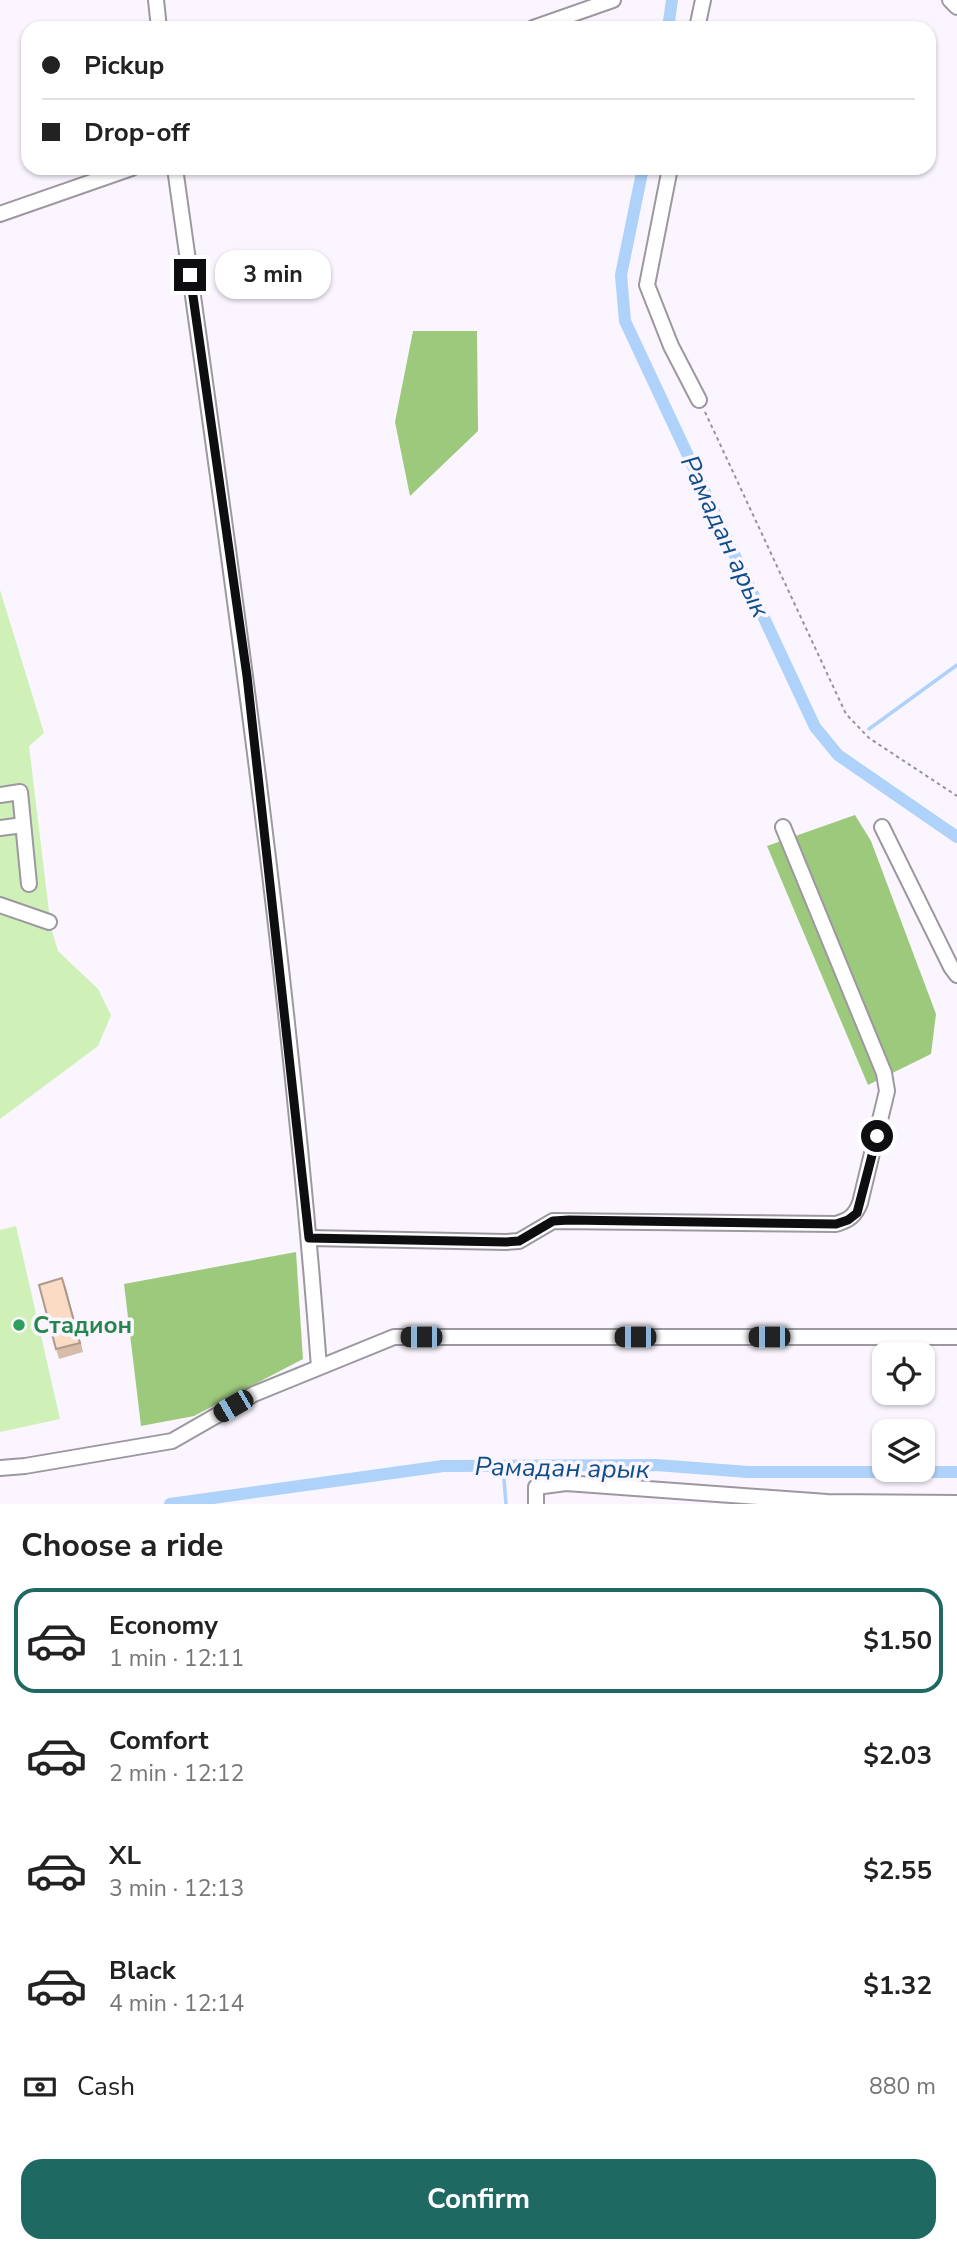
<!DOCTYPE html>
<html lang="en">
<head>
<meta charset="utf-8">
<style>
  :root { --surface:#fff; --page:#f6f6f6; --text:#222; --muted:#767676; --line:#e0e0e0; --accent:#1f6963 }
  body { margin:0; font-family:"Nunito Sans",sans-serif; background:var(--page); color:var(--text); height:100vh; display:flex; flex-direction:column; font-size:26px; white-space:nowrap }
  * { box-sizing:border-box; margin:0 }
  p { font-size:23px; color:var(--muted) }
  .icon { flex:none; width:38px; height:38px; fill:none; stroke:currentColor; stroke-width:2; stroke-linecap:round; stroke-linejoin:round }
  .map { position:relative; height:1504px; overflow:hidden }
  .details { display:flex; flex-direction:column; background:var(--surface); flex:1 }
  .details>* { flex:none }
  .hud { position:absolute; left:21px; top:21px; width:915px; height:154px; border-radius:21px; box-shadow:0 2px 5px #0004; display:grid; align-content:center; height:154px; padding:0 21px; background:var(--surface) }
  .buttons { position:absolute; left:872px; top:1342px; display:grid; gap:14px }
  .buttons a { display:grid; place-items:center; width:63px; height:63px; border-radius:14px; background:var(--surface); box-shadow:0 2px 5px #0004; font-size:35px }
  .end { position:absolute; width:32px; height:32px; margin:-16px; border:9px solid #0e0d10; background:#fff; box-shadow:0 0 0 4px #fff }
  .from { border-radius:50% }
  .bubble { position:absolute; height:49px; border-radius:21px; background:var(--surface); box-shadow:0 2px 5px #0004; font-size:23px; font-weight:700; line-height:49px; text-align:center }
  .car { position:absolute; width:21px; height:42px; margin:-21px -10px; border-radius:9px; box-shadow:0 0 5px 2px #0007; background:linear-gradient(#222 24%,#8ab4d8 0 40%,#222 0 76%,#8ab4d8 0 86%,#222 0) }
  .hud b { display:flex; align-items:center; gap:24px; height:66px; font-size:26px }
  .hud b+b { border-top:2px solid var(--line) }
  .hud i { width:18px; height:18px; background:var(--text) }
  ul { padding:0; list-style:none }
  li { display:flex; align-items:center; gap:21px; height:105px; margin:0 14px 10px; padding:0 7px; border:4px solid transparent; border-radius:21px }
  li div { flex:1 }
  li b { display:block; font-size:26px }
  li em { font-style:normal; font-weight:700 }
  li.selected { border-color:var(--accent) }
  li>.icon { width:63px; height:63px; stroke-width:1.5 }
  h2 { padding:0 21px; font-size:32px; line-height:84px }
  .pay { display:flex; align-items:center; gap:18px; height:77px; padding:0 21px; font-size:26px }
  .pay p { margin-inline-start:auto }
  .cta { display:flex; gap:14px; margin-top:auto; padding:14px 21px }
  .cta a { flex:1; height:80px; border-radius:21px; background:var(--accent); color:#fff; font-size:28px; font-weight:700; line-height:80px; text-align:center }
  .map>svg:first-child { display:block }
  .green { fill:#cff1b8 }
  .forest { fill:#9dc97d }
  .lines { fill:none; stroke-linecap:round; stroke-linejoin:round }
  .stream { stroke:#aed2fa; stroke-width:3.5 }
  .canal { stroke:#aed2fa; stroke-width:12 }
  .minor-casing { stroke:#9d98a0; stroke-width:18 }
  .path { stroke:#969399; stroke-width:2; stroke-dasharray:3.5 3.5; stroke-linecap:butt }
  .minor { stroke:#fff; stroke-width:14 }
  .wall { fill:#d7bda9 }
  .shaded-wall { fill:#af9a8a }
  .building { fill:#fadcc5; stroke:#af9a8a; stroke-width:2 }
  .route { stroke:#0e0d10; stroke-width:9 }
  .leisure-dot { fill:#2e9e5b; stroke:#faf5fe; stroke-width:2.5 }
  .labels { text-anchor:middle; dominant-baseline:central; stroke-width:7; stroke-linejoin:round; paint-order:stroke }
  .leisure-label { font-size:24px; font-weight:bold; fill:#27864d; stroke:#faf5fe; text-anchor:start }
  .water-label { font-size:26px; font-style:italic; fill:#0f4e89; stroke:#faf5fe }
</style>
</head>
<body>
<div class="map">
<svg width="957" height="1504" viewBox="0 0 957 1504">
  <rect width="100%" height="100%" fill="#faf5fe"/>
  <g class="green">
    <path d="M0,590L44,733L29,746L51,928L58,951L98,989L111,1015L98,1046L0,1119Z"/>
    <path d="M16,1226L60,1419L0,1432V1230Z"/>
  </g>
  <g class="forest">
    <path d="M413,331H477L478,431L410,496L395,422Z"/>
    <path d="M855,815L871,841L936,1014L931,1054L868,1085L767,846Z"/>
    <path d="M296,1252L303,1359L194,1416L141,1426L124,1284Z"/>
  </g>
  <g class="lines">
    <g class="stream">
      <path d="M869,729L957,665"/>
      <path d="M503,1467L506,1504"/>
    </g>
    <g class="canal">
      <path d="M668,28L672,0"/>
      <path d="M643,168L621,275L625,321L815,727L838,755L957,837"/>
      <path d="M170,1504L443,1466L656,1465L748,1472H957"/>
    </g>
    <g class="minor-casing">
      <g id="minor">
        <path d="M156,0L159,28"/>
        <path d="M950,0L957,7"/>
        <path d="M533,28L613,0"/>
        <path d="M697,28L703,0"/>
        <path d="M175,168C231,567 289,966 319,1367"/>
        <path d="M670,168L647,285L671,346L699,400"/>
        <path d="M0,214L132,168"/>
        <path d="M0,795L20,792L29,884"/>
        <path d="M882,827L951,967L957,975"/>
        <path d="M0,828L23,825"/>
        <path d="M0,905L49,922"/>
        <path d="M309,1238L506,1242L519,1241L553,1221L836,1224C849,1220 855,1216 860,1203L887,1091L884,1073L783,827"/>
        <path d="M0,1468L25,1466L172,1441L254,1394L394,1337H957"/>
        <path d="M536,1504V1487L566,1483L827,1502L957,1503"/>
      </g>
    </g>
    <path class="path" d="M705,412L846,714L869,738L957,796"/>
    <use href="#minor" class="minor"/>
  </g>
  <path class="wall" d="M62,1279L83,1352L59,1359L56,1349Z"/>
  <path class="shaded-wall" d="M62,1278L66,1288L83,1352L80,1343Z"/>
  <path class="building" d="M62,1278L80,1343L56,1349L39,1285Z"/>
  <g class="lines">
    <path class="route" d="M190,275L247,676L309,1238L506,1242L519,1241L553,1221L569,1220L836,1224L848,1220L857,1213L877,1136"/>
  </g>
  <circle class="leisure-dot" cx="19" cy="1325" r="7"/>
  <g class="labels">
    <g class="leisure-label">
      <text x="33" y="1325">Стадион</text>
    </g>
    <g class="water-label">
      <text transform="translate(725 536) rotate(65)">Рамадан арык</text>
      <text transform="translate(562 1468) rotate(1)">Рамадан арык</text>
    </g>
  </g>
</svg>
<div class="buttons">
<a><svg class="icon" aria-label="locate" viewBox="0 0 24 24"><circle cx="12" cy="12" r="6"/><path d="M12 2v4M12 18v4M2 12h4M18 12h4"/></svg></a>
<a><svg class="icon" aria-label="layers" viewBox="0 0 24 24"><path d="M12 4l9 5-9 5-9-5zM3 14l9 5 9-5"/></svg></a>
</div>
<i class="end from" style="left:877px;top:1136px"></i>
<i class="end" style="left:190px;top:275px"></i>
<div class="bubble" style="left:215px;top:250px;width:116px">3 min</div>
<i class="car" style="left:421px;top:1337px;rotate:270deg"></i>
<i class="car" style="left:635px;top:1337px;rotate:270deg"></i>
<i class="car" style="left:769px;top:1337px;rotate:270deg"></i>
<i class="car" style="left:233px;top:1406px;rotate:240deg"></i>
<div class="hud">
<b><i class="from"></i>Pickup</b>
<b><i></i>Drop-off</b>
</div>
</div>
<section class="details">
<h2>Choose a ride</h2>
<ul>
<li class="selected"><svg class="icon" aria-label="car" viewBox="0 0 24 24"><path d="M5 17H2v-5l4-1 3-4h7l3 4 3 1v5h-3M9 17h6M6 11h13"/><circle cx="7" cy="17" r="2"/><circle cx="17" cy="17" r="2"/></svg><div><b>Economy</b><p>1 min · 12:11</p></div><em>$1.50</em></li>
<li><svg class="icon" aria-label="car" viewBox="0 0 24 24"><path d="M5 17H2v-5l4-1 3-4h7l3 4 3 1v5h-3M9 17h6M6 11h13"/><circle cx="7" cy="17" r="2"/><circle cx="17" cy="17" r="2"/></svg><div><b>Comfort</b><p>2 min · 12:12</p></div><em>$2.03</em></li>
<li><svg class="icon" aria-label="car" viewBox="0 0 24 24"><path d="M5 17H2v-5l4-1 3-4h7l3 4 3 1v5h-3M9 17h6M6 11h13"/><circle cx="7" cy="17" r="2"/><circle cx="17" cy="17" r="2"/></svg><div><b>XL</b><p>3 min · 12:13</p></div><em>$2.55</em></li>
<li><svg class="icon" aria-label="car" viewBox="0 0 24 24"><path d="M5 17H2v-5l4-1 3-4h7l3 4 3 1v5h-3M9 17h6M6 11h13"/><circle cx="7" cy="17" r="2"/><circle cx="17" cy="17" r="2"/></svg><div><b>Black</b><p>4 min · 12:14</p></div><em>$1.32</em></li>
</ul>
<div class="pay"><svg class="icon" aria-label="cash" viewBox="0 0 24 24"><path d="M3 7h18v10H3z"/><circle cx="12" cy="12" r="2"/></svg>Cash<p>880 m</p></div>
<div class="cta"><a>Confirm</a></div>
</section>
</body>
</html>
